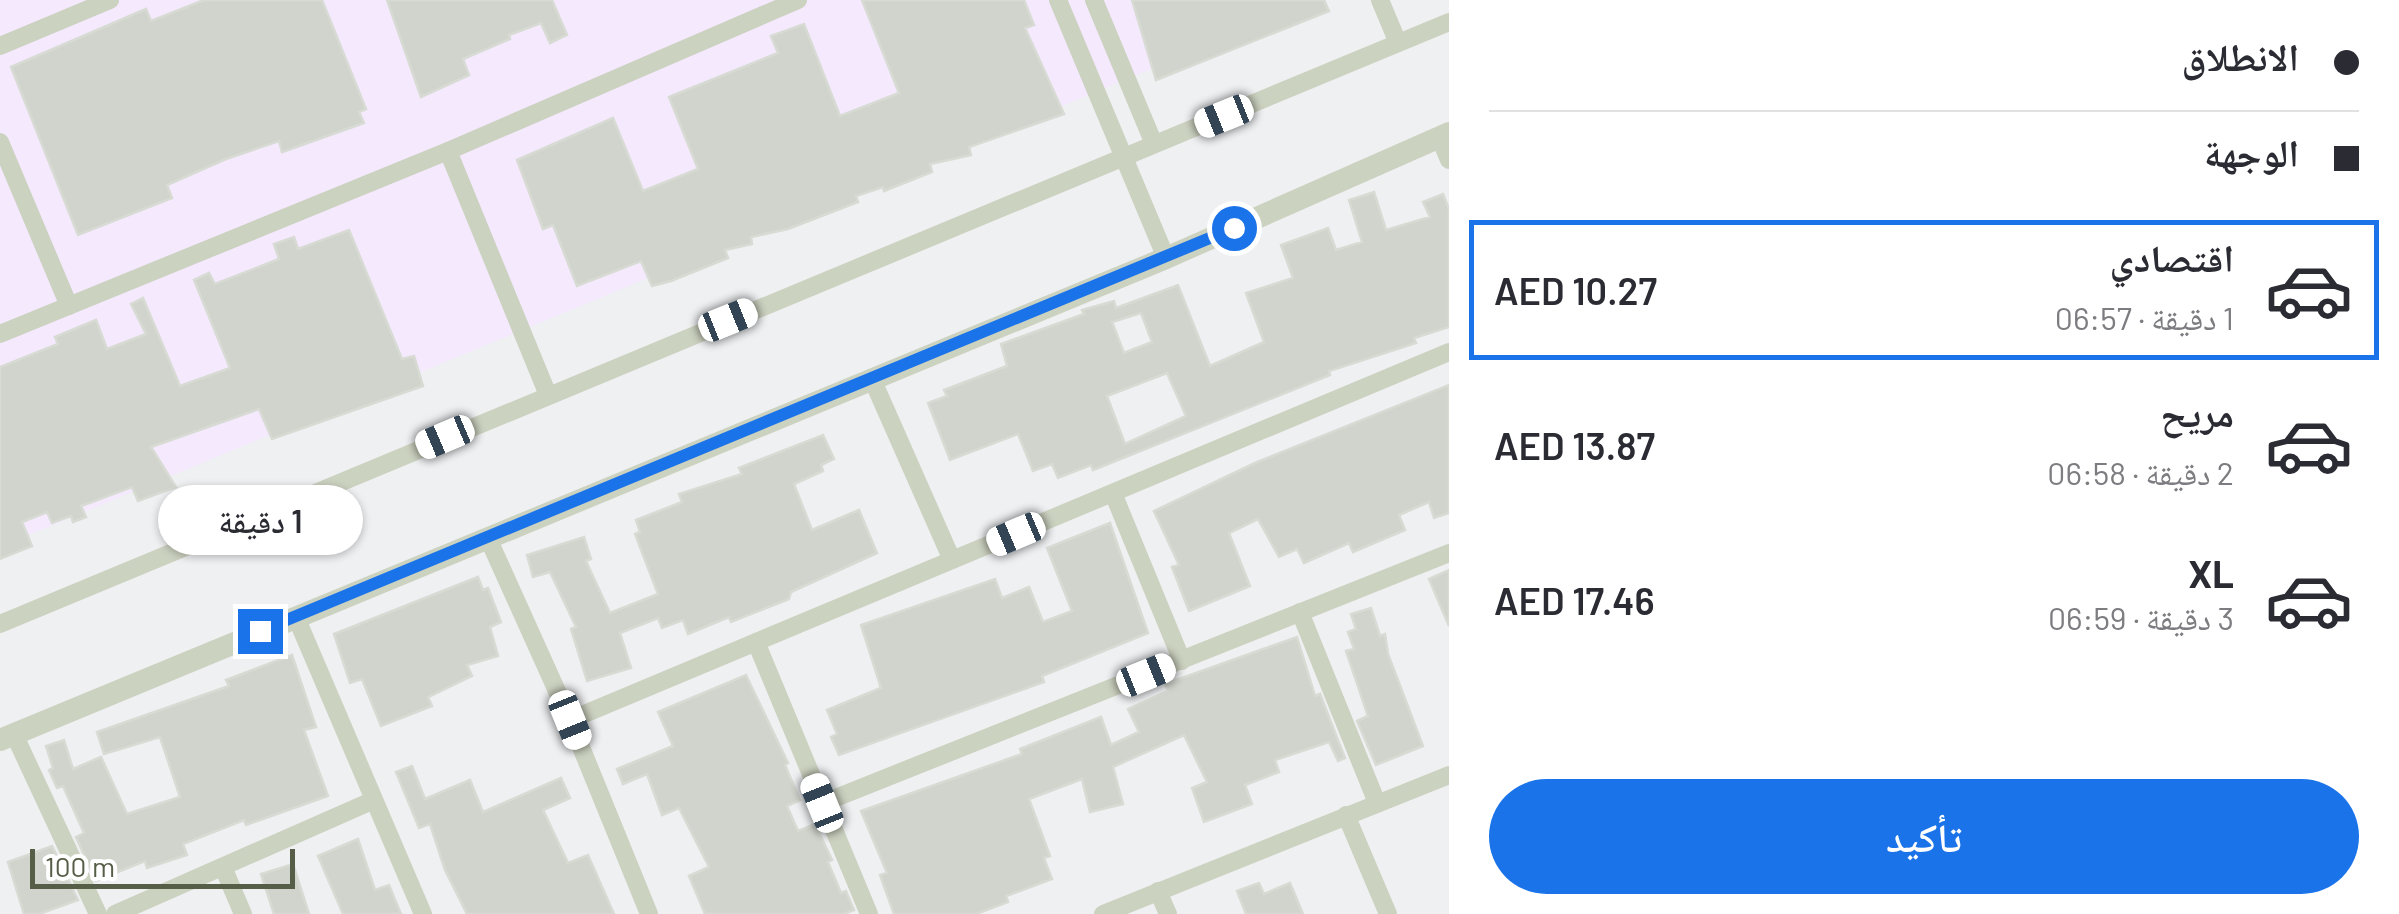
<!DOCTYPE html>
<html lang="ar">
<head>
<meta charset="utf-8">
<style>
  :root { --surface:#fff; --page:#f2f2f3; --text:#2b2b33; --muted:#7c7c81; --line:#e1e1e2; --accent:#1a73e8 }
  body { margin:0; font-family:Barlow,"Noto Naskh Arabic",sans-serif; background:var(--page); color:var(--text); direction:rtl; height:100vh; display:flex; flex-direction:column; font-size:38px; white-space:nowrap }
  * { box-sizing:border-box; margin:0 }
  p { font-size:32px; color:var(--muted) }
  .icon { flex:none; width:55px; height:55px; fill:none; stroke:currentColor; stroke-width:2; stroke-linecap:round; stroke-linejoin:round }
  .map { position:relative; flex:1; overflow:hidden; direction:ltr }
  .side { display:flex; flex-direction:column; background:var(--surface); width:950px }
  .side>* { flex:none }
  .banner { display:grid; align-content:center; height:220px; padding:0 40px; background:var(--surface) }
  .scale { position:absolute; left:30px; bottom:25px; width:265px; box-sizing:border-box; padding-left:10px; border:5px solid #565e47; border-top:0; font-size:28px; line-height:35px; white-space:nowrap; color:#565e47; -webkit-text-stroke:8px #fff; paint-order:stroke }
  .end { position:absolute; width:45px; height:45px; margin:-22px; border:12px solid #1a73e8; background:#fff; box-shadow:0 0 0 5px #fff }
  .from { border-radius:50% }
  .bubble { position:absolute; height:70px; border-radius:35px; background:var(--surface); box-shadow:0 2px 8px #0004; font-size:32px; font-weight:600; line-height:70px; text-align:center; direction:rtl }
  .car { position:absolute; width:30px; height:60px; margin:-30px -15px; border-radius:12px; box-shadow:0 0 8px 2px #0007; background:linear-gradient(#fff 24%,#345 0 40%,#fff 0 76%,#345 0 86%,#fff 0) }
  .banner b { display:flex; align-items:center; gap:35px; height:95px; font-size:38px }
  .banner b+b { border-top:2px solid var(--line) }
  .banner i { width:25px; height:25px; background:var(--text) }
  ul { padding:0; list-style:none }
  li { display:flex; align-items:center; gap:30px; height:140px; margin:0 20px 15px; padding:0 20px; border:5px solid transparent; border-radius:0px }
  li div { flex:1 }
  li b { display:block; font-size:38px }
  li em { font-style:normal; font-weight:600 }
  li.on { border-color:var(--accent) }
  li>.icon { width:90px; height:90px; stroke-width:1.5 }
  .button { display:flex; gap:20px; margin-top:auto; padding:20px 40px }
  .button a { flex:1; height:115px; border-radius:60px; background:var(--accent); color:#fff; font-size:40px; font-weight:600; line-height:115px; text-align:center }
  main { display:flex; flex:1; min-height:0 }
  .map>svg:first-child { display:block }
  .commercial { fill:#f4e9fd }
  .building { fill:#d0d4cc; stroke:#d7dbd3; stroke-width:2.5; fill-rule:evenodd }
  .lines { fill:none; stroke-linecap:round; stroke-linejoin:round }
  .minor { stroke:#ccd2c0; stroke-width:18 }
  .tertiary { stroke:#ccd2c0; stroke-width:22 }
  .route { stroke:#1a73e8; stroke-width:12 }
</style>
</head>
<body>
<main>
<section class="side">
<div class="banner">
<b><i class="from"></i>الانطلاق</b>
<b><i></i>الوجهة</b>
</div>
<ul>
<li class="on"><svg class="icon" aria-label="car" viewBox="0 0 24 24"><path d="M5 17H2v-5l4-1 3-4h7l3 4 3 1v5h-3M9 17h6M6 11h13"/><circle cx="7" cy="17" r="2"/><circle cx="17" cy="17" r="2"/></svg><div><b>اقتصادي</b><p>1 دقيقة · 06:57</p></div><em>AED 10.27</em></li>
<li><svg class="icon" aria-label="car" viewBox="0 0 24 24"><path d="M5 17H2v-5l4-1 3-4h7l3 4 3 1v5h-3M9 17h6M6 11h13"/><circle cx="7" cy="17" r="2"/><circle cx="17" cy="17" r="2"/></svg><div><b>مريح</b><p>2 دقيقة · 06:58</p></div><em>AED 13.87</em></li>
<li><svg class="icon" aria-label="car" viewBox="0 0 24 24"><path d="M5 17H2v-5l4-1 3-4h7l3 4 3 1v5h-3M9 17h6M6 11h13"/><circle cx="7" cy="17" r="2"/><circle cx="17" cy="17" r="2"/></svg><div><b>XL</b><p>3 دقيقة · 06:59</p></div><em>AED 17.46</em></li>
</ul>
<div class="button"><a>تأكيد</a></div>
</section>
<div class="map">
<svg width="1449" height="914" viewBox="0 0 1449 914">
  <rect width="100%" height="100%" fill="#eff0f2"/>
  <path class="commercial" d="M0,0H1318L0,547Z"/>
  <g class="building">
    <path d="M204,0H322L366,109L359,112L364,123L282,152L279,141L226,159L167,185L172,198L78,235L11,67L146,9L151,21Z"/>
    <path d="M387,0H552L567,35L550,43L541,23L509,35L510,39L463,59L469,75L421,97Z"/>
    <path d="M862,0H1024L1034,25L1025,28L1064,114L969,147L971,155L930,164L932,172L884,191L883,187L856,196L858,202L788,229L751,237L752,244L725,250L728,258L671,281L652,286L641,261L577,286L553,225L543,229L517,160L613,118L643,191L698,169L669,97L778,53L771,36L804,24L840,116L899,93Z"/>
    <path d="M1132,0H1324L1329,11L1156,80Z"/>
    <path d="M1374,192L1386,230L1430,217L1423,202L1443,194L1449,209V327L1414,338L1416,343L1329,371L1330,375L1093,470L1091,465L1058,478L1052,464L1033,471L1018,434L950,460L928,403L947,396L944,390L1007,366L1001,344L1084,314L1082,310L1114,301L1116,308L1178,285L1210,366L1264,342L1246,293L1293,278L1281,245L1328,228L1336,250L1362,242L1349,200ZM1141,313L1152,342L1124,353L1112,322ZM1167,373L1186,416L1125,444L1107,396Z"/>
    <path d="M349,230L402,359L414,356L423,386L272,439L259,409L151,447L176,487L138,501L132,487L81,506L86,517L73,522L71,516L52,523L47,512L22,522L32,546L0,559V367L58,344L55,337L96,320L107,349L146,334L131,304L143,298L180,386L230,368L194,280L209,273L215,284L279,259L274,244L294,237L298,249Z"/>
    <path d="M1449,385V513L1434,518L1429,502L1399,515L1405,530L1353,552L1349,543L1304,563L1297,549L1279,557L1258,519L1229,533L1250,586L1189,611L1172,567L1179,565L1154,511L1255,463Z"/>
    <path d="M823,435L834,459L821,465L823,471L794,484L812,530L859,510L877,553L791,592L789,599L731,622L729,617L688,634L683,620L662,628L658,618L620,633L631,668L587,681L571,629L576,627L550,572L533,577L527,555L584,537L591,559L586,561L610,613L658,594L635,534L640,532L636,520L682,502L679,494L742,474L739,468Z"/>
    <path d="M1110,523L1148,633L1042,676L1044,682L839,755L831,737L837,734L827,710L881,688L861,625L995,579L1002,598L1029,587L1043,622L1072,611L1047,548Z"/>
    <path d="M1449,570V626L1429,579Z"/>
    <path d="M478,577L483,590L488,588L501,622L490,627L498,656L467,665L472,676L428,697L432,706L381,726L362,679L350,683L334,634Z"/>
    <path d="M1371,608L1380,636L1385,634L1388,654L1423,746L1376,765L1357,721L1368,716L1346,651L1354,649L1348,632L1356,629L1351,614Z"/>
    <path d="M1297,637L1315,696L1320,694L1345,758L1338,761L1329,742L1275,760L1279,772L1245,785L1252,804L1204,822L1192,788L1207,782L1184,735L1113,767L1123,804L1090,812L1082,779L1029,799L1050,856L1044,858L1052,879L1006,896L1008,902L976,914H894L880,875L887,873L861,811L1022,754L1020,749L1101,717L1111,745L1139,732L1128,709L1168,691L1165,684Z"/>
    <path d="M292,655L316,727L304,730L328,796L246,825L244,820L183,844L187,855L147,868L145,861L96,881L76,837L84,833L63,786L57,788L49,770L53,768L46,746L64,740L73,769L101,757L127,814L180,797L160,737L104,754L97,732L229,686L226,680Z"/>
    <path d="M746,675L788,763L785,765L800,800L787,806L798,831L815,824L832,860L828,862L841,893L846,891L854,910L844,914H705L689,876L709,867L679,808L662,815L647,774L623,784L617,769L673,746L658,712Z"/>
    <path d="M412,766L425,799L470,780L483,812L561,778L570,798L543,810L568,863L588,855L614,914H467L445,870L430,824L419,828L396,772Z"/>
    <path d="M358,839L375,890L389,885L401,914H343L318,856Z"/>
    <path d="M52,846L78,900L39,914H24L8,862Z"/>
    <path d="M293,864L309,914H274L261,874Z"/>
    <path d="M1259,883L1264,894L1290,883L1303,914H1246L1237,891Z"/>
  </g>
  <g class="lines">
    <g class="minor">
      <path d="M1058,0L1166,258"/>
      <path d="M1094,0L1154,144"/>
      <path d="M1380,0L1398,43"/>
      <path d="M0,46L110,0"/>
      <path d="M1439,136L1449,160"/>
      <path d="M0,142L69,306"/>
      <path d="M448,151L548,395"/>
      <path d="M0,334L448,151L798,0"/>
      <path d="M873,381L952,560"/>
      <path d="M1113,493L1182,661"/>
      <path d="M488,538L570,720L649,914"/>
      <path d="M1300,612L1377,803"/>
      <path d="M296,617L423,914"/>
      <path d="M0,624L1449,22"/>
      <path d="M756,642L869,914"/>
      <path d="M570,720L1449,352"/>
      <path d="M14,734L98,914"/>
      <path d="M823,803L1449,553"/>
      <path d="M1346,815L1388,914"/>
      <path d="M223,867L243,914"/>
      <path d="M1158,891L1168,914"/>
      <path d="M115,914L374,800"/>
      <path d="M1103,914L1449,775"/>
    </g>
    <path class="tertiary" d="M0,740L1166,258L1449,133"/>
  </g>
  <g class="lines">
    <path class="route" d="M260,631L1234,228"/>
  </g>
</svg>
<div class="scale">100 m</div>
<i class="end from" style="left:1234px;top:228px"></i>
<i class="end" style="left:260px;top:631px"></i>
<div class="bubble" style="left:158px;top:485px;width:205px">1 دقيقة</div>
<i class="car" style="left:1224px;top:116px;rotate:248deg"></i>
<i class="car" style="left:728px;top:320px;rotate:68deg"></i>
<i class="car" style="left:445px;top:437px;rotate:247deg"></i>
<i class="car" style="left:1016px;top:534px;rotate:247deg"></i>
<i class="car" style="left:1146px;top:675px;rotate:68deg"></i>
<i class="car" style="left:570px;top:720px;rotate:158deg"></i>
<i class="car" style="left:822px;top:803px;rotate:338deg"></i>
</div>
</main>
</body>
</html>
